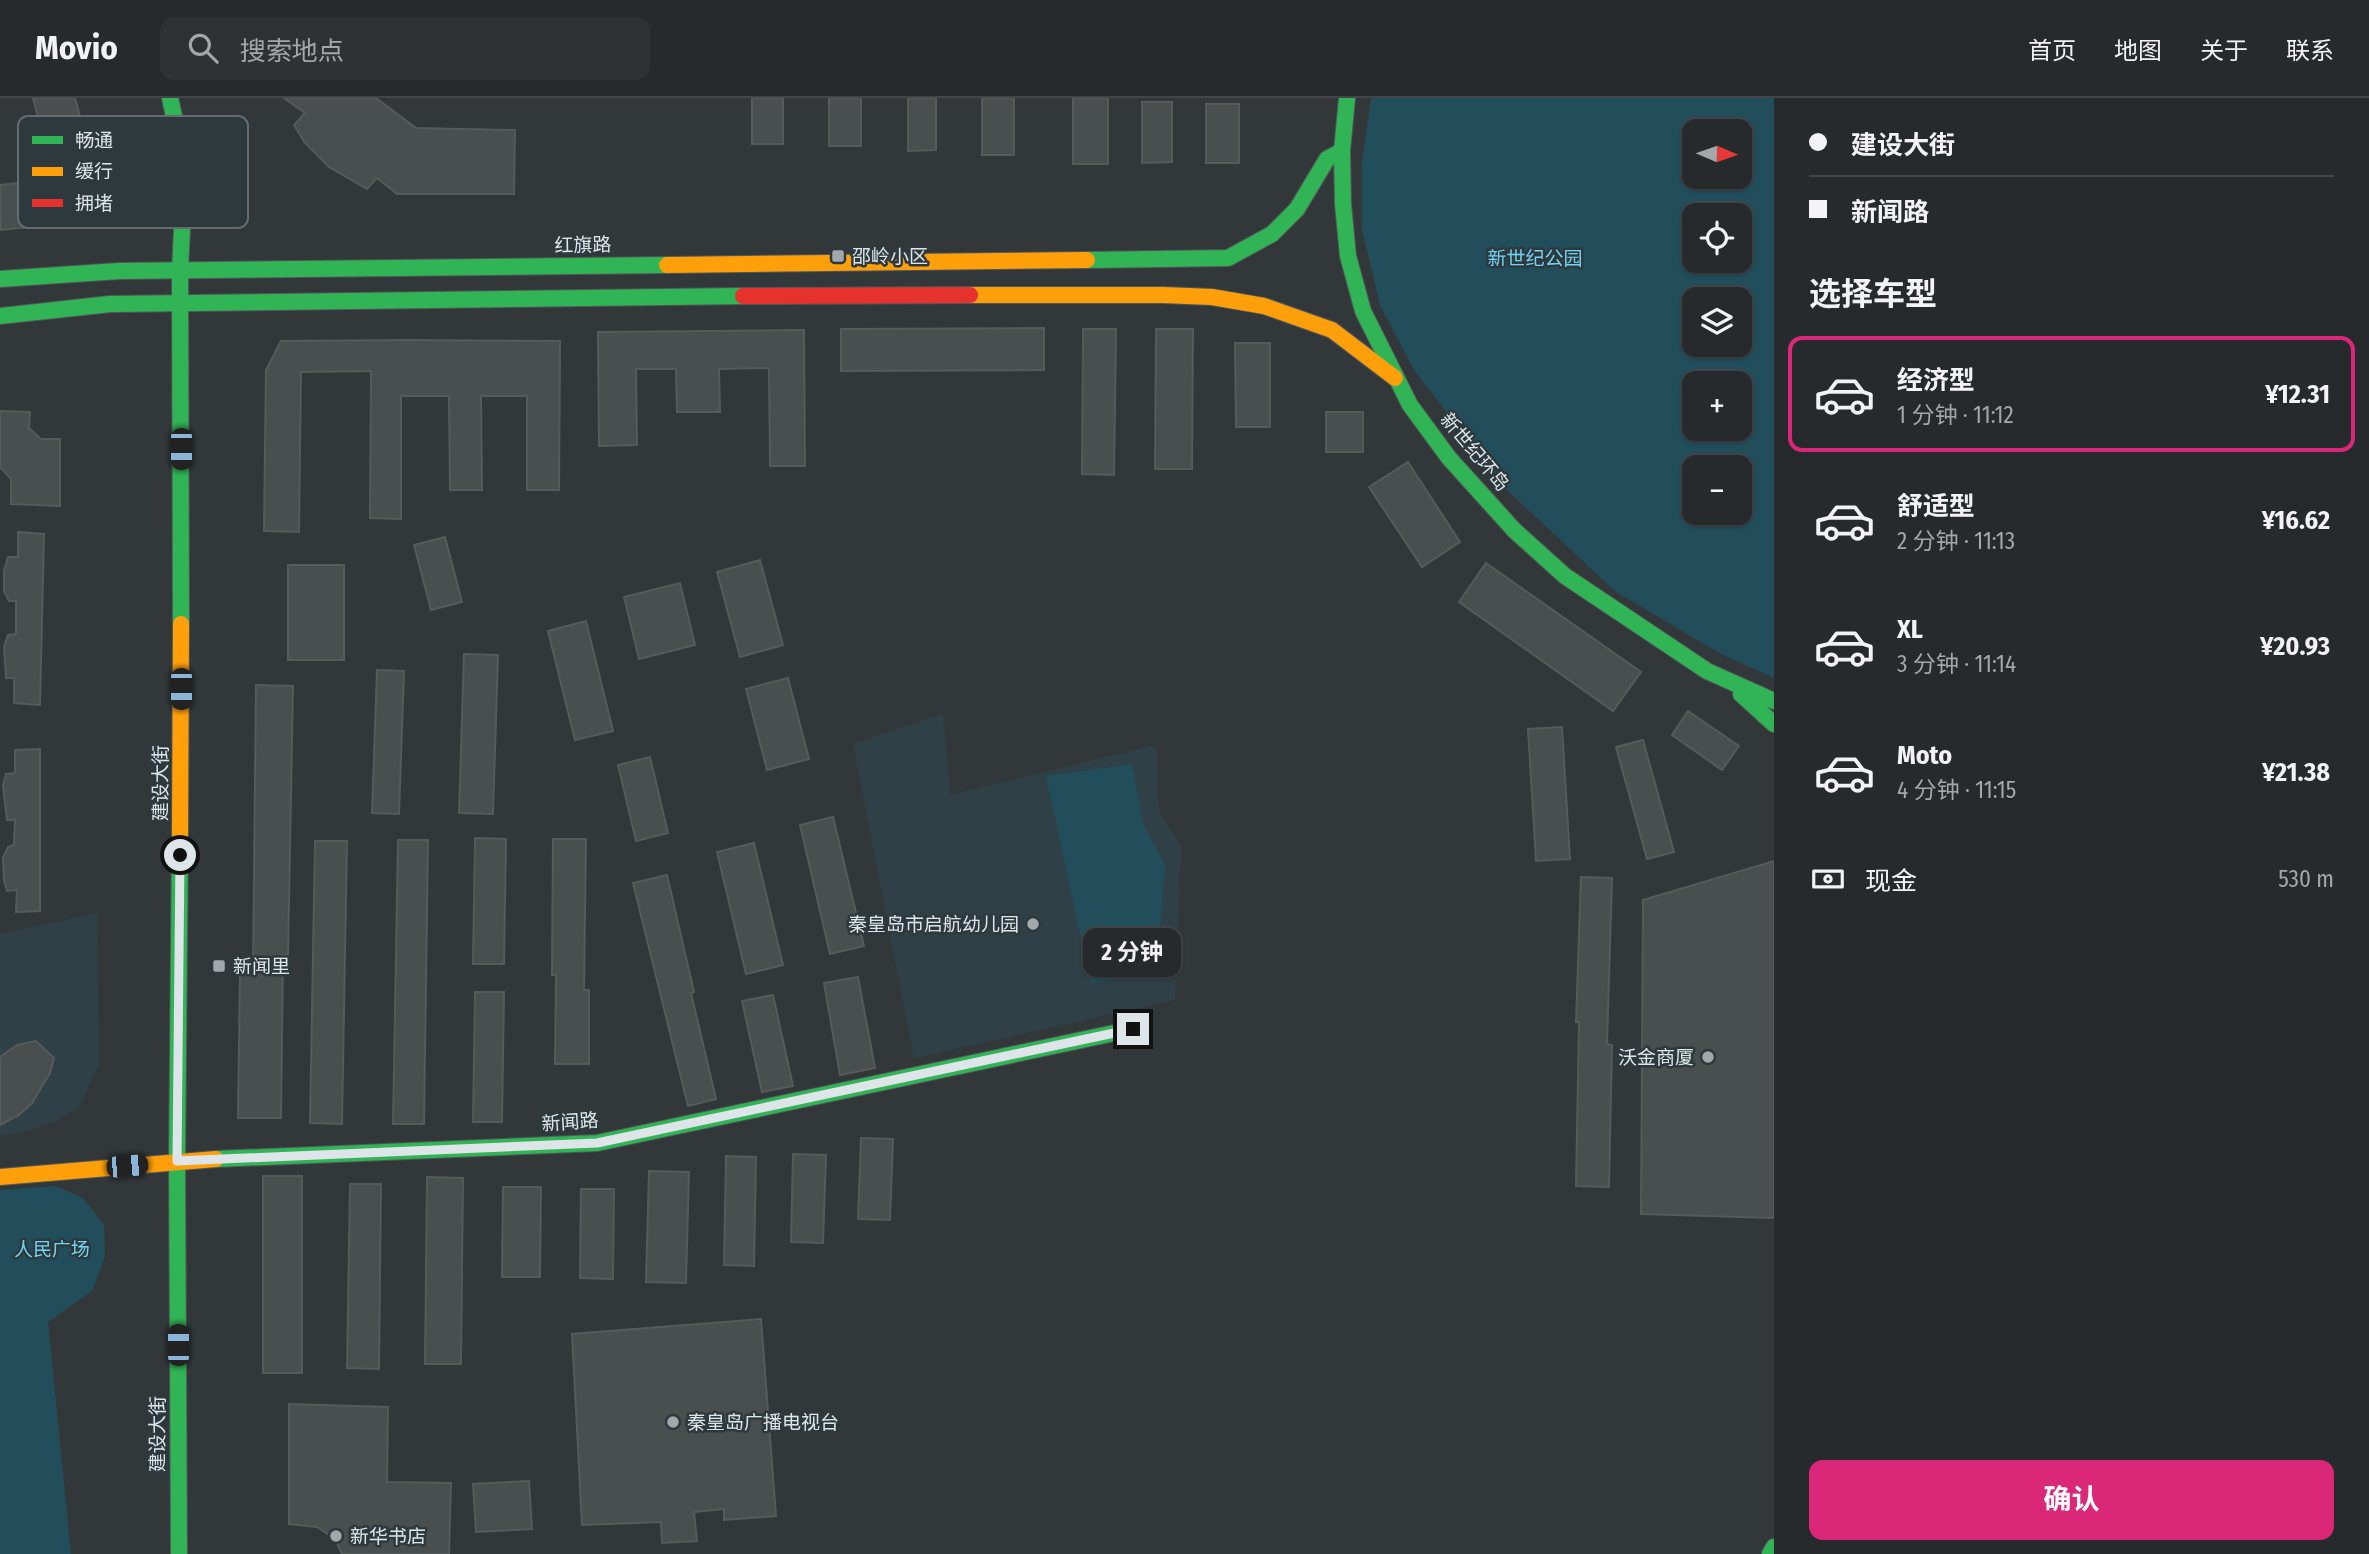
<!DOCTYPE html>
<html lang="zh">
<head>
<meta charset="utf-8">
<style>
  :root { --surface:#262a2c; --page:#2e3234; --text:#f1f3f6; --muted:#a4a7a9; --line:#424648; --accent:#db2777 }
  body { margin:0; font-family:"Fira Sans Condensed","Noto Sans SC",sans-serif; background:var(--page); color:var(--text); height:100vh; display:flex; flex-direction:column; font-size:26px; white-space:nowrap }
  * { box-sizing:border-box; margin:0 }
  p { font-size:23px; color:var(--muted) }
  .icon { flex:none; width:38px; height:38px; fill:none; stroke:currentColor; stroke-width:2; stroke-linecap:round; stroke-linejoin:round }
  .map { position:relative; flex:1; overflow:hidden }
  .panel { display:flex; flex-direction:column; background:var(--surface); width:595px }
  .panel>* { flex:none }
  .banner { display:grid; align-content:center; height:154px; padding:0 35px; background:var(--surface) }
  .needle { width:46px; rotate:92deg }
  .buttons { position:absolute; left:1682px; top:21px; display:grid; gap:14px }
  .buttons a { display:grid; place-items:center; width:70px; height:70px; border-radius:14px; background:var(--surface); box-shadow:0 2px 5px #0004,0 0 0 2px var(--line); font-size:35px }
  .end { position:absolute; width:32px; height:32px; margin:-16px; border:9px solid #dee5e8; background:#111; box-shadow:0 0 0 4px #111 }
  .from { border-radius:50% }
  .bubble { position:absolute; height:49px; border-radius:14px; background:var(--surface); box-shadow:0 2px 5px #0004,0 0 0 2px var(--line); font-size:23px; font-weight:700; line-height:49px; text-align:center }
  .car { position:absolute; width:21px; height:42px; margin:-21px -10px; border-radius:9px; box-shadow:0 0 5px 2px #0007; background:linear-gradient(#222 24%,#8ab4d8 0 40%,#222 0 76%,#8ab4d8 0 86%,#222 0) }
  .banner b { display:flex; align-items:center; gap:24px; height:66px; font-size:26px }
  .banner b+b { border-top:2px solid var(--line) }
  .banner i { width:18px; height:18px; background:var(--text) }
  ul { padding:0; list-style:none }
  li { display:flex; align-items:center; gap:21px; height:116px; margin:0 14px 10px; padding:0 21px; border:4px solid transparent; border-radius:14px }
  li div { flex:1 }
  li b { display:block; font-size:26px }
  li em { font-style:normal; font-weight:700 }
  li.active { border-color:var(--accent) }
  li>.icon { width:63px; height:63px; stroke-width:1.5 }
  h2 { padding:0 35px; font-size:32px; line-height:84px }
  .pay { display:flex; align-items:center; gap:18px; height:77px; padding:0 35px; font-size:26px }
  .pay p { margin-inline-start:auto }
  .cta { display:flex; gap:14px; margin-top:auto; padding:14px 35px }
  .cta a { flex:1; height:80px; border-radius:14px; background:var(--accent); color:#fff; font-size:28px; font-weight:700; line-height:80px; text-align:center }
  header { display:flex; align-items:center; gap:42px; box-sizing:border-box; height:98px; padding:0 35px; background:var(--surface); border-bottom:2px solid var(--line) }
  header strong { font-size:33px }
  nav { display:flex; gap:38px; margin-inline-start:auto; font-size:24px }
  .search { width:490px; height:63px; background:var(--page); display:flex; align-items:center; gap:18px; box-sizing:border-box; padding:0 24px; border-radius:14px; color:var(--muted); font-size:26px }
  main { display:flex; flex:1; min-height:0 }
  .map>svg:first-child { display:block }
  .built { fill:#2f4046 }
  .green { fill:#224e5c; fill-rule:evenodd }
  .building { fill:#494e4f; stroke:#555a5b; stroke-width:2 }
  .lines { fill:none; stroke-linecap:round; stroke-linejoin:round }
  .fast-casing { stroke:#515758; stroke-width:18 }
  .slow-casing { stroke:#515758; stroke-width:18 }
  .jam-casing { stroke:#515758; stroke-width:18 }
  .fast { stroke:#30b455; stroke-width:16 }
  .slow { stroke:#ff9f0a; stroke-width:16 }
  .jam { stroke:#e5322d; stroke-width:16 }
  .route { stroke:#dee5e8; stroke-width:9 }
  .poi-dot { fill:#a2a8ab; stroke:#2e393d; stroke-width:2.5 }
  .labels { text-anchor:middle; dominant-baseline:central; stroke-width:5; stroke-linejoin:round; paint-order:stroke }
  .street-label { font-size:19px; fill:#dee5e8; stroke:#2e393d }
  .poi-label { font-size:19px; fill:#dee5e8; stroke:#2e393d; text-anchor:start }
  .park-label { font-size:19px; fill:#71d4f5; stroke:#2e393d }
  .key { fill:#2e393d; stroke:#636d70; stroke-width:2 }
  .key-label { font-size:19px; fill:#dee5e8 }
</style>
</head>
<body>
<header>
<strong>Movio</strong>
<div class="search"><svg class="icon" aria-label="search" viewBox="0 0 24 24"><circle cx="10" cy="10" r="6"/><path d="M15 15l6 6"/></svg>搜索地点</div>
<nav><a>首页</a><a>地图</a><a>关于</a><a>联系</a></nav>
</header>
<main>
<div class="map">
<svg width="1774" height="1456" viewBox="0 0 1774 1456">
  <rect width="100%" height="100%" fill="#32383a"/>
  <g class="built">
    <path d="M943,616L950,697L1156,647L1159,713L1181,749L1175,902L914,960L853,646Z"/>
    <path d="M97,815L99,967L79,1009L53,1024L20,1035L0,1037V836Z"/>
  </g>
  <g class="green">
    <path d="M1371,0H1774V580L1717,554L1615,493L1508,393L1414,272L1380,207L1362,131V65ZM1694,33H1740V79H1694ZM1694,117H1740V163H1694ZM1694,201H1740V247H1694ZM1694,285H1740V331H1694ZM1694,369H1740V415H1694Z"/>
    <path d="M1132,666L1143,726L1165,767L1157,873L1091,886L1046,678Z"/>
    <path d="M55,1088L83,1100L104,1127L105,1159L92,1193L48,1224L71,1456H0V1092Z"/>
  </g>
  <g class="building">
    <path d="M33,0H75L90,54L93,86L58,126L1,132L0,87L54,81Z"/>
    <path d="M284,0H376L416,30L515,32L514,96H397L377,80L367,91L329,69L305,45L294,27L305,15Z"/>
    <rect x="752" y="0" width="31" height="46"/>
    <rect x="829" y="0" width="32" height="48"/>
    <path d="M908,0H936V52L908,53Z"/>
    <rect x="982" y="0" width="32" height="57"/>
    <rect x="1073" y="0" width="35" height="66"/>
    <path d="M1142,4H1172V64L1142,65Z"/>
    <rect x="1206" y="6" width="33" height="59"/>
    <path d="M1044,230V272L841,273V231Z"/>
    <path d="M1083,231H1116L1114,377L1082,376Z"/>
    <path d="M1156,231H1193L1192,371H1155Z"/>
    <path d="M804,232L805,368H770L769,270L719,271L720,314H677L676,271H636L637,347L599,348L598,234Z"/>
    <path d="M408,242L560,243L559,392H527V298H481L482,392H450L449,298H401V421L370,420L371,273L301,274L299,434L264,433L266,272L281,243Z"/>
    <path d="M1235,245H1270V329H1236Z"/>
    <path d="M0,313L30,314L29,330L41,341H60V408L11,406V381L0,369Z"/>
    <rect x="1326" y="314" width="37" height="40"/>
    <path d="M1408,364L1460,444L1422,469L1369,389Z"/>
    <path d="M18,434L44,436L40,607L14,605V580H6L4,549L8,537L16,536V503H9L4,493V473L8,459H18Z"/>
    <path d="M445,439L462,504L431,512L414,447Z"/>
    <path d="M760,462L783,547L740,559L717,474Z"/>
    <path d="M1486,465L1641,574L1613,613L1459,504Z"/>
    <rect x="288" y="467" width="56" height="95"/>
    <path d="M680,485L695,547L639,561L624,499Z"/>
    <path d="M586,523L613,633L575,642L548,533Z"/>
    <path d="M464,556L498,557L493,716L459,715Z"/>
    <path d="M377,572L404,573L399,716L372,715Z"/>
    <path d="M788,580L809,661L767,672L746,591Z"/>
    <path d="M256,587L293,588L288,857H283L281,1020H238L240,872H253Z"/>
    <path d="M1688,613L1739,648L1722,672L1672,637Z"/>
    <path d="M1562,629L1570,761L1536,763L1528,631Z"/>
    <path d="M1643,642L1674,754L1647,761L1616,649Z"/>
    <path d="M40,651V813L16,814L17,792L7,793L4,782L3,760L8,749L14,747L15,722H7L3,687L6,676L15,675V652Z"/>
    <path d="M650,659L668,735L636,743L618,667Z"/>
    <path d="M833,719L864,848L830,856L800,727Z"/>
    <path d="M475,740L506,741L504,866H473Z"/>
    <path d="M553,741H586L584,892H589V966H555L556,877H552Z"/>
    <path d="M398,742H428L424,1026H393Z"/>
    <path d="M315,743H347L342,1026L310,1025Z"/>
    <path d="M754,745L783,867L746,876L717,754Z"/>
    <path d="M1774,763V1120L1641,1116L1643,802Z"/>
    <path d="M667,777L694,894L691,895L716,1001L688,1008L633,785Z"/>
    <path d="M1581,779L1612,780L1607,946L1612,947L1609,1089L1576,1088L1579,924H1576Z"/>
    <path d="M858,879L875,970L840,977L824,885Z"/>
    <path d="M475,894H504L502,1024H473Z"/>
    <path d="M773,897L793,988L762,994L742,903Z"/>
    <path d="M36,943L54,960L50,975L32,1005L19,1017L0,1027V959L17,947Z"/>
    <path d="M861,1040L893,1041L890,1122L858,1121Z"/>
    <path d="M793,1056L826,1057L823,1145L791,1144Z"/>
    <path d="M726,1058L756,1059L754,1168L724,1167Z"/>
    <path d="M649,1073L689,1074L686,1185L646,1184Z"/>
    <rect x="263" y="1078" width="39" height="197"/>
    <path d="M427,1079L463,1080L461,1266H425Z"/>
    <path d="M350,1086H381L379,1271L347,1270Z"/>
    <path d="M503,1089H541L540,1179H502Z"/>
    <path d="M581,1091H614L613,1181L580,1180Z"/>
    <path d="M761,1221L776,1418L724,1422V1411L694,1414L697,1443L662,1445L661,1424L582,1427L572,1236Z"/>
    <path d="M289,1306L388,1309L387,1384L451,1385L449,1456H342L335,1441L317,1429L289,1426Z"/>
    <path d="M529,1383L532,1431L476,1434L473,1386Z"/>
  </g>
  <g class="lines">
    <g class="fast-casing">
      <g id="fast">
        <path d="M170,0L181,50L184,90L180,173L181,526"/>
        <path d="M1347,0L1342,53L1343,106L1348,158L1363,213L1410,307L1449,360L1514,432L1565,478L1707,573L1774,603"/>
        <path d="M1087,162L1228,160L1272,136L1297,111L1327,61L1342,53"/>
        <path d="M0,181L119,173L667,167"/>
        <path d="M0,218L110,206L743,198"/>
        <path d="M1741,596L1774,626"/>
        <path d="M216,1061L597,1045L1133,931"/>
        <path d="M179,1456L177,1063L180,737"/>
        <path d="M1770,1456L1774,1449"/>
      </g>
    </g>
    <g class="slow-casing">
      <g id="slow">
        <path d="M667,167L1087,162"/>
        <path d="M970,197H1163L1212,199L1264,208L1332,232L1395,280"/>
        <path d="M180,737L181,526"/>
        <path d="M0,1079L216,1061"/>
      </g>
    </g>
    <g class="jam-casing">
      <path id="jam" d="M743,198L970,197"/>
    </g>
    <use href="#fast" class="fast"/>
    <use href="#slow" class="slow"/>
    <use href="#jam" class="jam"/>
  </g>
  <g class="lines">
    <path class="route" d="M180,757L177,1063L597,1045L1133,931"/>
  </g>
  <g class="poi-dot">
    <rect x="831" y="151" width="14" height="14" rx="3.5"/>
    <circle cx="1033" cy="826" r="7"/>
    <rect x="212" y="861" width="14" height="14" rx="3.5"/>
    <circle cx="1708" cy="959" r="7"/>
    <circle cx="673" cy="1324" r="7"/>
    <circle cx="336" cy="1438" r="7"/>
  </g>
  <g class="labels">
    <g class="street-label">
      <text transform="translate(583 147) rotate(-1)">红旗路</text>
      <text transform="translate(1475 354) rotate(50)">新世纪环岛</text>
      <text transform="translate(160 685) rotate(-90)">建设大街</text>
      <text transform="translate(570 1024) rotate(-4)">新闻路</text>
      <text transform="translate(157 1336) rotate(-90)">建设大街</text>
    </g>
    <g class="poi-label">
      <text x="852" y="158">邵岭小区</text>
      <text x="1019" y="826" text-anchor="end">秦皇岛市启航幼儿园</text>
      <text x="233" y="868">新闻里</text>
      <text x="1694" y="959" text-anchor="end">沃金商厦</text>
      <text x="687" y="1324">秦皇岛广播电视台</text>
      <text x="350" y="1438">新华书店</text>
    </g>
    <g class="park-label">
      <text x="1535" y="160">新世纪公园</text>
      <text x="52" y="1151">人民广场</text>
    </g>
  </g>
  <rect x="18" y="18" width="230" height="112" rx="10" class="key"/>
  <rect x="32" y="38" width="31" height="8" fill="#30b455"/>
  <rect x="32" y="69" width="31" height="9" fill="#ff9f0a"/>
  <rect x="32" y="101" width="31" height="8" fill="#e5322d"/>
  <g class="key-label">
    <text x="75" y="49">畅通</text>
    <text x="75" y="80">缓行</text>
    <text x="75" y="112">拥堵</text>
  </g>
</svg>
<div class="buttons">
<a><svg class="needle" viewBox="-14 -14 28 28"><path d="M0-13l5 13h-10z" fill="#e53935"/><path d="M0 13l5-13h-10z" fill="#a4a7a9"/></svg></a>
<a><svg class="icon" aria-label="locate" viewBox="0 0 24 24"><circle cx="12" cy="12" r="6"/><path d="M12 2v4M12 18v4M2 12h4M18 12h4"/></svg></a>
<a><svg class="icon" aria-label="layers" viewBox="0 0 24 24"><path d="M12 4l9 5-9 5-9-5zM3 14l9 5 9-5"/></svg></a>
<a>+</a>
<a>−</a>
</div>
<i class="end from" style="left:180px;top:757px"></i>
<i class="end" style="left:1133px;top:931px"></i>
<div class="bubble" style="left:1083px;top:830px;width:98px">2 分钟</div>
<i class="car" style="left:181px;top:351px;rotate:180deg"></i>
<i class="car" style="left:181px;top:591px;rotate:180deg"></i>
<i class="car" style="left:127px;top:1068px;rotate:85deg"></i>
<i class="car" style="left:178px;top:1247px;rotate:0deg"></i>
</div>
<section class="panel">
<div class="banner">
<b><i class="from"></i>建设大街</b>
<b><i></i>新闻路</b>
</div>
<h2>选择车型</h2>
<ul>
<li class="active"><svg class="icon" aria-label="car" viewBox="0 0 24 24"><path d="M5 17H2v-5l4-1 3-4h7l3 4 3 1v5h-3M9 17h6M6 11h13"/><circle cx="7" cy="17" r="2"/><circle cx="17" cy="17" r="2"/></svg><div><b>经济型</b><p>1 分钟 · 11:12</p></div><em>¥12.31</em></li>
<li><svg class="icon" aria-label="car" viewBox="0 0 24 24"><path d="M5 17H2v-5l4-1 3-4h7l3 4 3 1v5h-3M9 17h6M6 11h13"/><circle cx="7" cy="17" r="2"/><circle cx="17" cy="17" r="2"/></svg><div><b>舒适型</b><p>2 分钟 · 11:13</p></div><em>¥16.62</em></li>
<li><svg class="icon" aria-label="car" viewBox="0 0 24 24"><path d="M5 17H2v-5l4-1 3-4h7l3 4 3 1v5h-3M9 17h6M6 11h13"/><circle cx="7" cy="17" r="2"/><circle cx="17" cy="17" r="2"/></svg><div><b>XL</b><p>3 分钟 · 11:14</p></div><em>¥20.93</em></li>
<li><svg class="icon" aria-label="car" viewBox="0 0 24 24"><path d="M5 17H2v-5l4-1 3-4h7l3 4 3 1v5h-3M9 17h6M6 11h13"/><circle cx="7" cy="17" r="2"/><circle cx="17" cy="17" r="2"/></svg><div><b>Moto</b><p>4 分钟 · 11:15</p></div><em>¥21.38</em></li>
</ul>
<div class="pay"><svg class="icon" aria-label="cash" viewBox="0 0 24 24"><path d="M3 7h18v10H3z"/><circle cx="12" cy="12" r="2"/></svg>现金<p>530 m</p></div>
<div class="cta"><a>确认</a></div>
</section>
</main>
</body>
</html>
